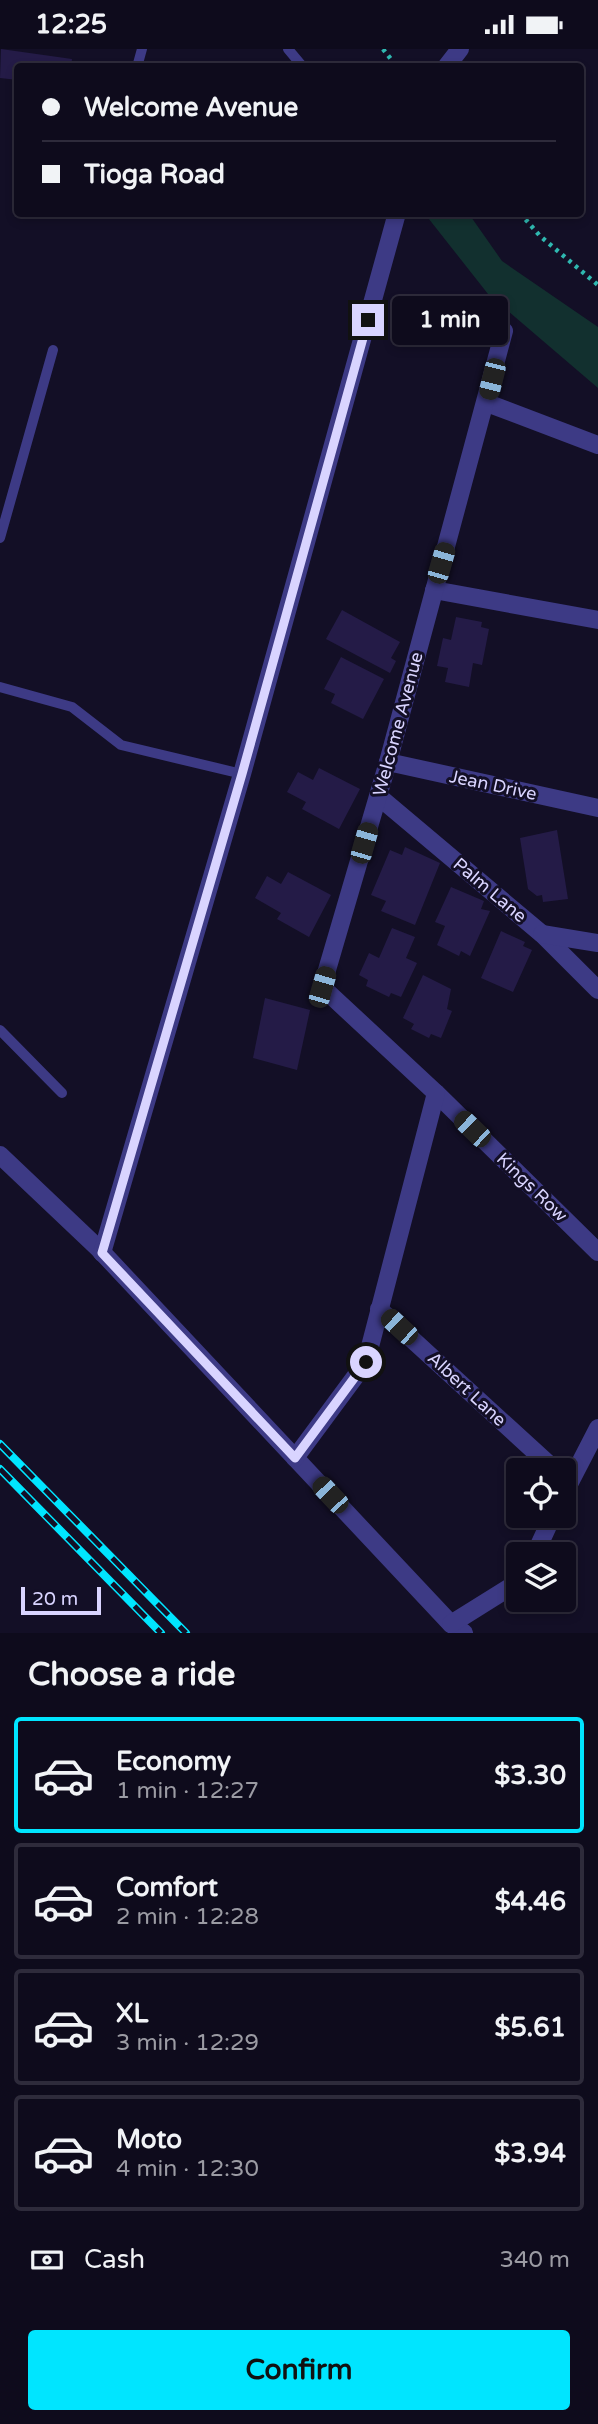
<!DOCTYPE html>
<html lang="en">
<head>
<meta charset="utf-8">
<style>
  :root { --surface:#0e0b1c; --page:#171425; --text:#f1f3f6; --muted:#9b9ba3; --line:#2e2b3b; --accent:#00e5ff }
  body { margin:0; font-family:"Varela Round",sans-serif; background:var(--page); color:var(--text); height:100vh; display:flex; flex-direction:column; font-size:26px; white-space:nowrap }
  * { box-sizing:border-box; margin:0 }
  p { font-size:23px; color:var(--muted) }
  .icon { flex:none; width:38px; height:38px; fill:none; stroke:currentColor; stroke-width:2; stroke-linecap:round; stroke-linejoin:round }
  .map { position:relative; height:1584px; overflow:hidden }
  .details { display:flex; flex-direction:column; background:var(--surface); flex:1 }
  .details>* { flex:none }
  .guide { position:absolute; left:14px; top:14px; width:570px; height:154px; border-radius:7px; box-shadow:0 4px 10px #0003,0 0 0 2px var(--line); display:grid; align-content:center; height:154px; padding:0 28px; background:var(--surface) }
  .tools { position:absolute; left:506px; top:1409px; display:grid; gap:14px }
  .tools a { display:grid; place-items:center; width:70px; height:70px; border-radius:7px; background:var(--surface); box-shadow:0 4px 10px #0003,0 0 0 2px var(--line); font-size:35px }
  .scale { position:absolute; left:21px; bottom:18px; width:80px; box-sizing:border-box; padding-left:7px; border:4px solid #d9d4ff; border-top:0; font-size:19px; line-height:24px; white-space:nowrap; color:#d9d4ff; -webkit-text-stroke:5px #130f26; paint-order:stroke }
  .end { position:absolute; width:32px; height:32px; margin:-16px; border:9px solid #d9d4ff; background:#111; box-shadow:0 0 0 4px #111 }
  .from { border-radius:50% }
  .bubble { position:absolute; height:49px; border-radius:7px; background:var(--surface); box-shadow:0 4px 10px #0003,0 0 0 2px var(--line); font-size:23px; font-weight:700; line-height:49px; text-align:center }
  .car { position:absolute; width:21px; height:42px; margin:-21px -10px; border-radius:9px; box-shadow:0 0 5px 2px #0007; background:linear-gradient(#222 24%,#8ab4d8 0 40%,#222 0 76%,#8ab4d8 0 86%,#222 0) }
  .guide b { display:flex; align-items:center; gap:24px; height:66px; font-size:26px }
  .guide b+b { border-top:2px solid var(--line) }
  .guide i { width:18px; height:18px; background:var(--text) }
  ul { padding:0; list-style:none }
  li { display:flex; align-items:center; gap:21px; height:116px; margin:0 14px 10px; padding:0 14px; border:4px solid var(--line); border-radius:7px }
  li div { flex:1 }
  li b { display:block; font-size:26px }
  li em { font-style:normal; font-weight:700 }
  li.current { border-color:var(--accent) }
  li>.icon { width:63px; height:63px; stroke-width:1.5 }
  h2 { padding:0 28px; font-size:32px; line-height:84px }
  .pay { display:flex; align-items:center; gap:18px; height:77px; padding:0 28px; font-size:26px }
  .pay p { margin-inline-start:auto }
  .action { display:flex; gap:14px; margin-top:auto; padding:14px 28px }
  .action a { flex:1; height:80px; border-radius:7px; background:var(--accent); color:#111; font-size:28px; font-weight:700; line-height:80px; text-align:center }
  .status { display:flex; justify-content:space-between; align-items:center; height:49px; padding:0 35px; background:var(--surface); direction:ltr }
  .status svg { height:19px; fill:currentColor }
  .map>svg:first-child { display:block }
  .green { fill:#12302f }
  .building { fill:#241b47 }
  .lines { fill:none; stroke-linecap:round; stroke-linejoin:round }
  .path { stroke:#2fb8b0; stroke-width:4.5; stroke-dasharray:3.5 5; stroke-linecap:butt }
  .lane { stroke:#3d3a85; stroke-width:10 }
  .street { stroke:#3d3a85; stroke-width:18 }
  .rail-casing { stroke:#00e5ff; stroke-width:8 }
  .rail { stroke:#130f26; stroke-width:5; stroke-dasharray:16; stroke-linecap:butt }
  .route { stroke:#d9d4ff; stroke-width:9 }
  .labels { text-anchor:middle; dominant-baseline:central; stroke-width:6; stroke-linejoin:round; paint-order:stroke }
  .street-label { font-size:18px; fill:#d9d4ff; stroke:#130f26 }
</style>
</head>
<body>
<div class="status"><b>12:25</b><svg viewBox="0 0 49 12"><path d="M0 12V9h3v3zM5 12V6h3v6zM10 12V3h3v9zM15 12V0h3v12zM26 1h20v11H26zM47 4h2v5h-2z"/></svg></div>
<div class="map">
<svg width="598" height="1584" viewBox="0 0 598 1584">
  <rect width="100%" height="100%" fill="#130f26"/>
  <path class="green" d="M425,165H469L502,212L598,278V339L488,245Z"/>
  <g class="building">
    <path d="M1,0L72,10L71,18H18V31L0,29Z"/>
    <path d="M342,561L400,593L391,609L396,612L390,624L326,590Z"/>
    <path d="M456,568L482,573L481,578L489,580L482,616L473,614L469,638L445,633L448,619L437,617L443,589L451,591Z"/>
    <path d="M341,608L384,630L363,670L331,654L335,645L324,640Z"/>
    <path d="M319,719L360,740L339,780L302,760L306,753L287,743L298,723L313,731Z"/>
    <path d="M557,781L568,850L543,853L542,846L537,847L528,840L520,789Z"/>
    <path d="M405,798L440,814L415,876L381,862L386,852L371,846L390,801L402,806Z"/>
    <path d="M288,823L331,846L309,888L277,870L281,864L255,849L267,827L281,835Z"/>
    <path d="M451,838L484,852L481,860L490,862L470,907L461,902L459,907L437,896L445,877L435,873Z"/>
    <path d="M392,879L415,888L406,909L417,914L401,948L391,944L389,948L366,937L368,931L359,926L369,904L379,909Z"/>
    <path d="M501,882L525,893L523,897L532,901L513,943L481,929Z"/>
    <path d="M423,926L451,940L447,960L452,962L441,989L431,985L429,989L411,980L414,975L403,969Z"/>
    <path d="M265,949L310,961L297,1021L253,1009Z"/>
  </g>
  <g class="lines">
    <g class="path">
      <path d="M383,0L397,18"/>
      <path d="M520,164L540,187L598,236"/>
    </g>
    <g class="lane">
      <path d="M288,0L303,18"/>
      <path d="M137,18L142,0"/>
      <path d="M0,489L53,301"/>
      <path d="M0,638L72,658L121,696L242,725"/>
      <path d="M0,981L62,1044"/>
    </g>
    <g class="street">
      <path d="M446,18L460,0"/>
      <path d="M487,354L598,396"/>
      <path d="M434,541L598,571"/>
      <path d="M388,713L598,759"/>
      <path d="M378,747L542,885L598,941"/>
      <path d="M542,885L598,894"/>
      <path d="M436,1044L598,1203"/>
      <path d="M0,1106L99,1200L451,1575L464,1584"/>
      <path d="M102,1204L242,725L397,164"/>
      <path d="M379,1260L555,1421"/>
      <path d="M295,1409L366,1313L436,1044L322,938L388,713L504,282"/>
      <path d="M564,1445L598,1379"/>
      <path d="M535,1505L553,1466"/>
      <path d="M451,1575L518,1533"/>
    </g>
    <g class="rail-casing">
      <g id="rail">
        <path d="M0,1395L186,1584"/>
        <path d="M0,1420L161,1584"/>
      </g>
    </g>
    <use href="#rail" class="rail"/>
  </g>
  <g class="lines">
    <path class="route" d="M366,1313L295,1409L102,1204L242,725L368,271"/>
  </g>
  <g class="labels">
    <g class="street-label">
      <text transform="translate(398 675) rotate(-75)">Welcome Avenue</text>
      <text transform="translate(493 736) rotate(12)">Jean Drive</text>
      <text transform="translate(490 841) rotate(40)">Palm Lane</text>
      <text transform="translate(532 1138) rotate(44)">Kings Row</text>
      <text transform="translate(467 1340) rotate(43)">Albert Lane</text>
    </g>
  </g>
</svg>
<div class="tools">
<a><svg class="icon" aria-label="locate" viewBox="0 0 24 24"><circle cx="12" cy="12" r="6"/><path d="M12 2v4M12 18v4M2 12h4M18 12h4"/></svg></a>
<a><svg class="icon" aria-label="layers" viewBox="0 0 24 24"><path d="M12 4l9 5-9 5-9-5zM3 14l9 5 9-5"/></svg></a>
</div>
<div class="scale">20 m</div>
<i class="end from" style="left:366px;top:1313px"></i>
<i class="end" style="left:368px;top:271px"></i>
<div class="bubble" style="left:392px;top:247px;width:116px">1 min</div>
<i class="car" style="left:492px;top:330px;rotate:194deg"></i>
<i class="car" style="left:441px;top:514px;rotate:16deg"></i>
<i class="car" style="left:364px;top:794px;rotate:16deg"></i>
<i class="car" style="left:322px;top:938px;rotate:16deg"></i>
<i class="car" style="left:472px;top:1080px;rotate:314deg"></i>
<i class="car" style="left:399px;top:1278px;rotate:313deg"></i>
<i class="car" style="left:330px;top:1446px;rotate:317deg"></i>
<div class="guide">
<b><i class="from"></i>Welcome Avenue</b>
<b><i></i>Tioga Road</b>
</div>
</div>
<section class="details">
<h2>Choose a ride</h2>
<ul>
<li class="current"><svg class="icon" aria-label="car" viewBox="0 0 24 24"><path d="M5 17H2v-5l4-1 3-4h7l3 4 3 1v5h-3M9 17h6M6 11h13"/><circle cx="7" cy="17" r="2"/><circle cx="17" cy="17" r="2"/></svg><div><b>Economy</b><p>1 min · 12:27</p></div><em>$3.30</em></li>
<li><svg class="icon" aria-label="car" viewBox="0 0 24 24"><path d="M5 17H2v-5l4-1 3-4h7l3 4 3 1v5h-3M9 17h6M6 11h13"/><circle cx="7" cy="17" r="2"/><circle cx="17" cy="17" r="2"/></svg><div><b>Comfort</b><p>2 min · 12:28</p></div><em>$4.46</em></li>
<li><svg class="icon" aria-label="car" viewBox="0 0 24 24"><path d="M5 17H2v-5l4-1 3-4h7l3 4 3 1v5h-3M9 17h6M6 11h13"/><circle cx="7" cy="17" r="2"/><circle cx="17" cy="17" r="2"/></svg><div><b>XL</b><p>3 min · 12:29</p></div><em>$5.61</em></li>
<li><svg class="icon" aria-label="car" viewBox="0 0 24 24"><path d="M5 17H2v-5l4-1 3-4h7l3 4 3 1v5h-3M9 17h6M6 11h13"/><circle cx="7" cy="17" r="2"/><circle cx="17" cy="17" r="2"/></svg><div><b>Moto</b><p>4 min · 12:30</p></div><em>$3.94</em></li>
</ul>
<div class="pay"><svg class="icon" aria-label="cash" viewBox="0 0 24 24"><path d="M3 7h18v10H3z"/><circle cx="12" cy="12" r="2"/></svg>Cash<p>340 m</p></div>
<div class="action"><a>Confirm</a></div>
</section>
</body>
</html>
